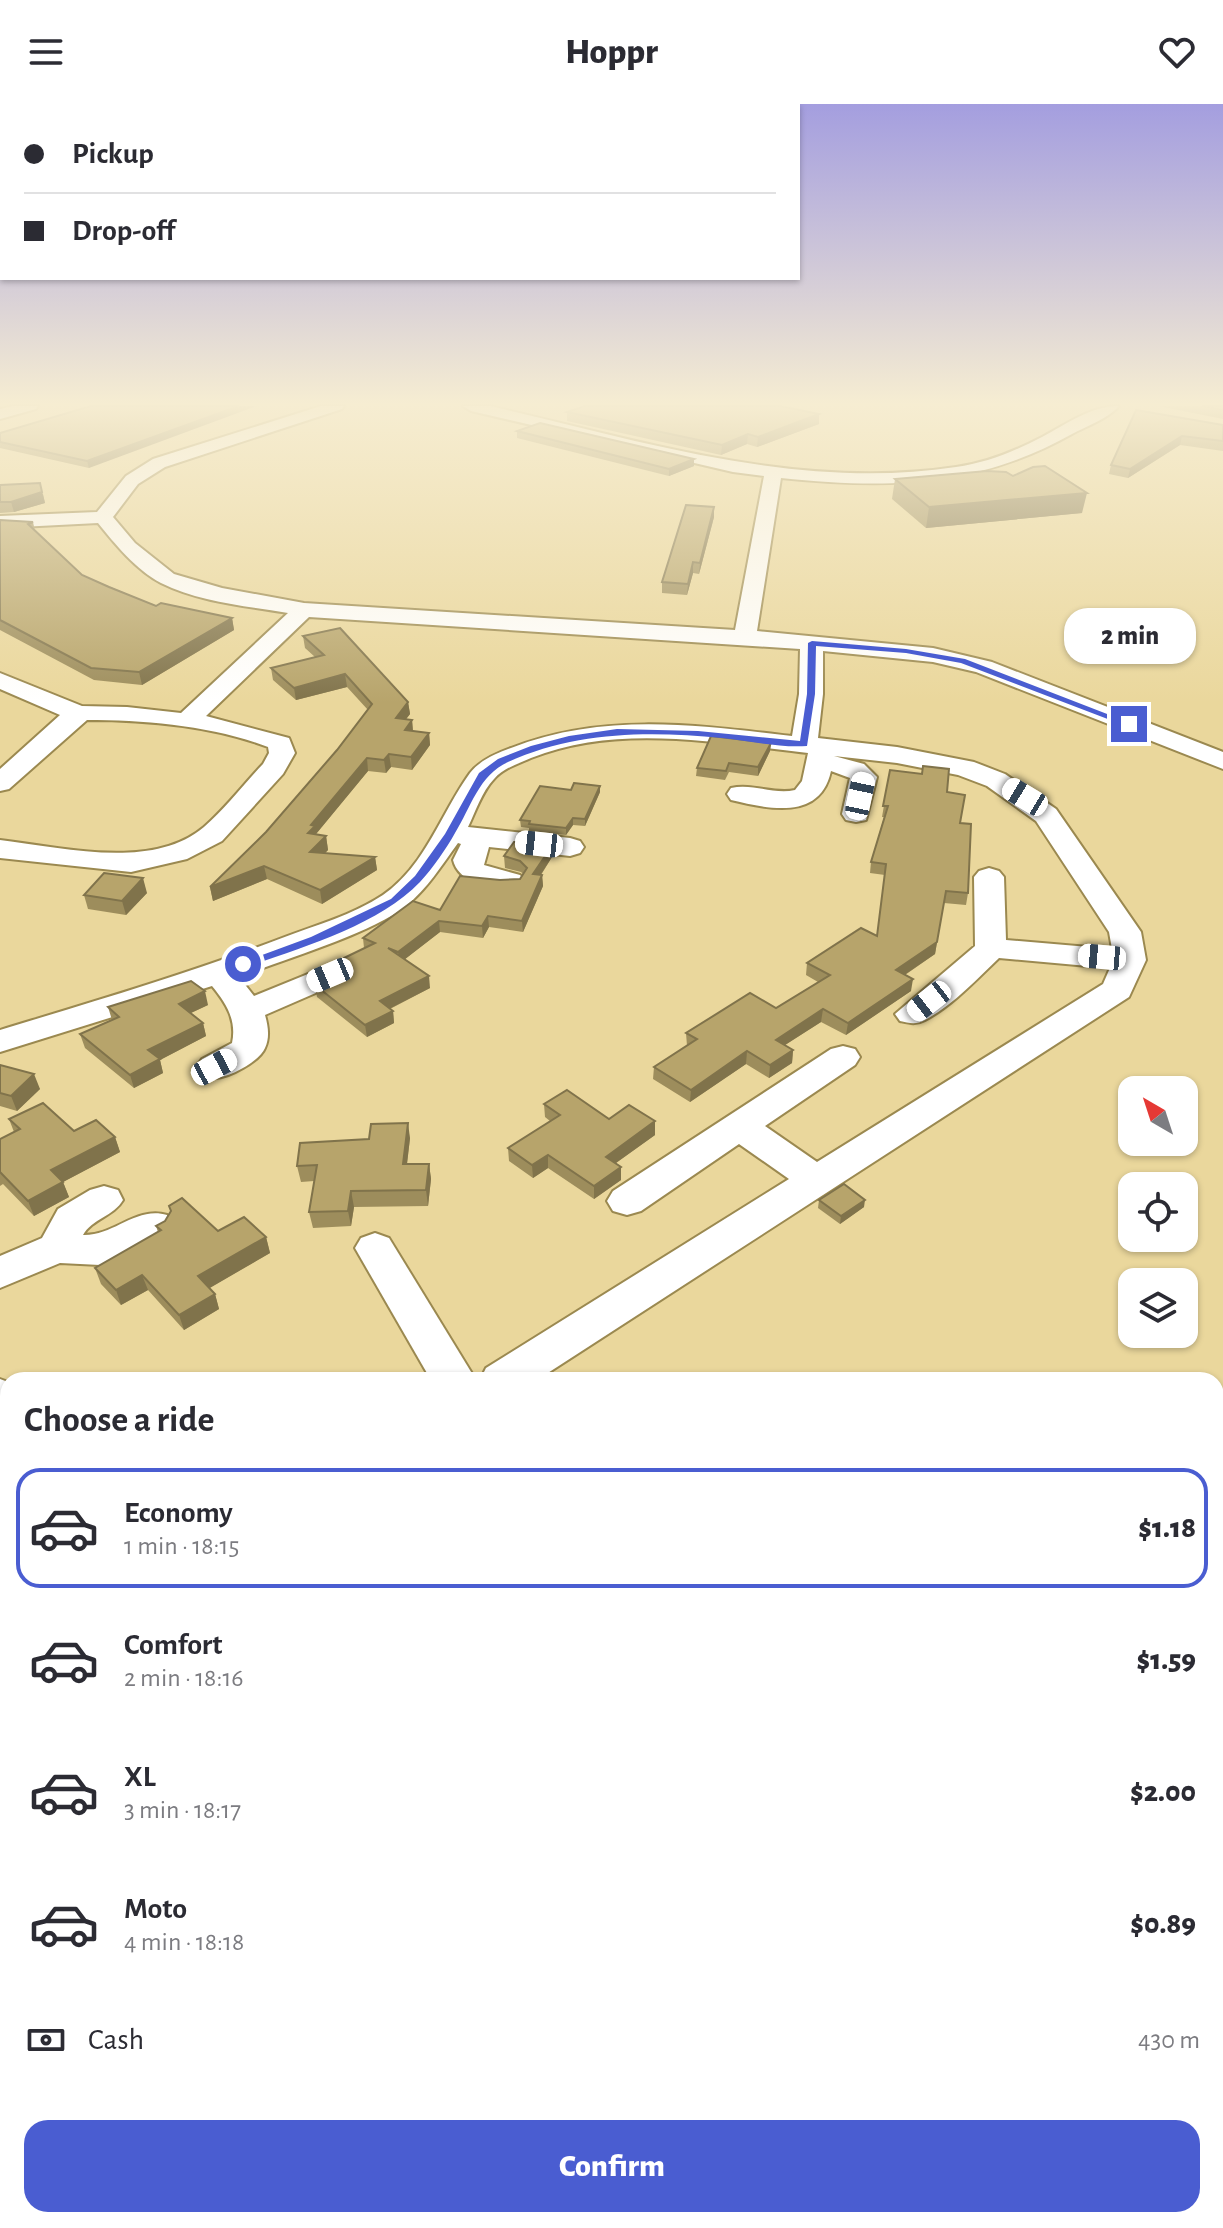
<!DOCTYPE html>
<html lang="en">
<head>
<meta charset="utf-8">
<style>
  :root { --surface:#fff; --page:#f7f7f7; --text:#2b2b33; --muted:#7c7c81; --line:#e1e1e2; --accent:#4a5dd1 }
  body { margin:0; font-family:"Alegreya Sans",sans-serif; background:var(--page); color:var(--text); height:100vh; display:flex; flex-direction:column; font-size:30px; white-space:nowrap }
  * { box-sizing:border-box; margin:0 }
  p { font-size:26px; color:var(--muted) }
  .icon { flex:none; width:44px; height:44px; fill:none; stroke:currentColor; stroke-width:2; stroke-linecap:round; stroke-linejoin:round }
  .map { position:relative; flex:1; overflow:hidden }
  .side { position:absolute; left:0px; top:1268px; width:1224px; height:856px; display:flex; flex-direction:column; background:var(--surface); border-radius:24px 24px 0 0; box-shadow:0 2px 6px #0004 }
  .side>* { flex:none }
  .hud { position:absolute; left:0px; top:0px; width:800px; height:176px; box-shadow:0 2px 6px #0004; display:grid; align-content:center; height:176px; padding:0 24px; background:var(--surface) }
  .needle { width:52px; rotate:321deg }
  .controls { position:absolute; left:1118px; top:972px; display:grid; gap:16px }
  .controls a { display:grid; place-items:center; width:80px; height:80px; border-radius:16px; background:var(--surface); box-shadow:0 2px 6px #0004; font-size:40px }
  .end { position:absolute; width:36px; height:36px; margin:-18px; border:10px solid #4a5dd1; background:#fff; box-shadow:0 0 0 4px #fff }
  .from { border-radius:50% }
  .bubble { position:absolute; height:56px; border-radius:24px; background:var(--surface); box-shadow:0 2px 6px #0004; font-size:26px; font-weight:800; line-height:56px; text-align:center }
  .car { position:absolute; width:24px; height:48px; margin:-24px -12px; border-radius:10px; box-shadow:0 0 6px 2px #0007; background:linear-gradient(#fff 24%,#345 0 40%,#fff 0 76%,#345 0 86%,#fff 0) }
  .hud b { display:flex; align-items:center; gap:28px; height:76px; font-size:30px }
  .hud b+b { border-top:2px solid var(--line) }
  .hud i { width:20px; height:20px; background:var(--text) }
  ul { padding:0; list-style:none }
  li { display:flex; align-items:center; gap:24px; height:120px; margin:0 16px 12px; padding:0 8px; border:4px solid transparent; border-radius:24px }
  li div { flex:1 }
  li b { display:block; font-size:30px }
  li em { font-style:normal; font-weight:800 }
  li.current { border-color:var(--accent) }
  li>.icon { width:72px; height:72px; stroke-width:1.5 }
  h2 { padding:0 24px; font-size:36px; line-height:96px }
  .pay { display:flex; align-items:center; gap:20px; height:88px; padding:0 24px; font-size:30px }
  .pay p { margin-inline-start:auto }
  .action { display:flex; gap:16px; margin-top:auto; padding:16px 24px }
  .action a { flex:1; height:92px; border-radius:24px; background:var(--accent); color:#fff; font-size:32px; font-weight:800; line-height:92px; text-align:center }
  header { display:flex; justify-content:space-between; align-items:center; height:104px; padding:0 24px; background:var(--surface); font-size:36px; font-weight:800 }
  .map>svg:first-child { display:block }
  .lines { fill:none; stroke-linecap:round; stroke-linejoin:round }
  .minor-casing { stroke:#9b8950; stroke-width:4 }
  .minor { fill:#fff; fill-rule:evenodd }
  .wall { fill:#9d8d5c }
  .shaded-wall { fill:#80734b }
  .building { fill:#b7a46b; stroke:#80734b; stroke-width:2 }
  .route { fill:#4a5dd1 }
</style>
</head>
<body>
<header><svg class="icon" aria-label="menu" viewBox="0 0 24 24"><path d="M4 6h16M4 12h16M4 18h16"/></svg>Hoppr<svg class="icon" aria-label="heart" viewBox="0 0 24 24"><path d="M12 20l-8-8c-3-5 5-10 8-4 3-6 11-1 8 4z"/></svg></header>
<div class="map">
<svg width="1223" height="2124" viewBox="0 0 1223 2124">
  <rect width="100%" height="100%" fill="#ead79c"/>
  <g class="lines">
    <g class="minor-casing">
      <g id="minor">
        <path d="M13,302H38L36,305L0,315V305Z"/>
        <path d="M321,302H344L342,305L165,363L138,380L113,413L135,439L174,470L222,484L304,499L735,526L764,372L733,368L471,307L463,302H490C641,337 799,387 956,363C987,359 1015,347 1042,333C1067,320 1090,302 1119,302C1109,314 1087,322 1072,330C976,384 888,385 781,374L757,527L933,544L992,558L1223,648V665L976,568L933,558L823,547V590L818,634L897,643L974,658L1005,670L1056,705L1141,828L1146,856L1129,893L537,1276H480L486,1264L789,1075L739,1040L641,1107L627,1111L613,1107L607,1097L613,1087L831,945L843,942L855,945L860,953L855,961L765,1022L817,1058L1103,880L1110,864L999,854C977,875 952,902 925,916C916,921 909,919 900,917L895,910L975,842L974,773L979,767L989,764L999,767L1004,773L1006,836L1112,845L1109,828L1036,717L987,682L958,671L897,659L834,652L864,660L877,673L866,716L856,718L846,716L842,710L850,674L831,667C820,717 769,705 731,696L727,690L731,684C753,679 774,691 795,686L802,677L808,649C717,639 618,619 531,654C518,660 503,664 494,675C482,687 475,709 468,723L570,734L580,737L584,743L580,749L570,752L489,743L484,761L520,771L525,777L520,783C499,789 459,781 453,756L461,740L458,739C442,761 427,785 406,802C371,830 284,855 239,873L254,892L330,861L341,864L346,871L341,878L265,911C268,922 270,933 265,944C260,957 229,974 215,974C213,974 203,971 202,971L196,963L202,955L232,939C237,916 226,899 212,882L0,948V926C95,897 190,869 282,834C316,821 353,811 383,791C426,761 441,709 470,669C480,656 497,649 511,644C603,608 697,621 792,632L799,590L800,545L309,513L206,612L289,634L295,649L283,670L222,737L187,755L131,768L0,754V736C61,743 152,767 204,723C225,705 243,681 263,660L269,649L268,643C213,622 146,616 87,616L9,685L0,687V665L60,611L0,585V569L82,602L127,603L181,609L288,509C246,502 199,498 161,479C136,466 115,440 98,419L0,424V412L97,408L126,372L153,355Z"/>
        <path d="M104,1082L118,1086L123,1096C114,1112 92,1115 83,1131C114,1132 136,1102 167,1111L173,1121L167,1131L114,1156L100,1161L60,1159L0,1184V1152L42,1134L58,1105L90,1086Z"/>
        <path d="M375,1129L389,1134L476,1276H431L355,1144L361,1134Z"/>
        <path d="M0,1275L8,1278V1319L0,1316Z"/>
      </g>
    </g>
    <use href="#minor" class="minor"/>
  </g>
  <g class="wall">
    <path d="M91,302L89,364L0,344V329Z"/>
    <path d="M1158,302H1223V315Z"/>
    <path d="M1136,306L1223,321V347L1180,341L1128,374L1109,370L1111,361Z"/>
    <path d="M567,308L819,310V320L757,343L747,340L721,351L567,317Z"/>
    <path d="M517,327L694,362L669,372L517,334Z"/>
    <path d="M1013,372L1082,409L926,424L892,395L895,375Z"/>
    <path d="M0,381L43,390L45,399L14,408L0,409Z"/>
    <path d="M714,403V413L699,470L693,469L687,491L662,489V478Z"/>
    <path d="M0,416L33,418L35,427L82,471L156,502L232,514L234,526L142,581L94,576L0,526Z"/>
    <path d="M303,532L408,598L410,610L406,615L412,616L413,627L429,629L430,641L412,666L391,663L386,669L368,667L316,730L326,732L328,746L325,749L375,753L377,766L322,800L267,775L213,797L210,783L266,728L337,646L368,606L347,583L296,596L273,576L271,564L315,553L305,544Z"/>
    <path d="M771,639L770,647L758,672L729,668L725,676L696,672L697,664Z"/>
    <path d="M890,666L947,688L960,719L968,789L966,801L944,799L935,850L905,871L911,887L846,931L821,918L785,941L793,946L792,959L769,974L746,960L690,998L653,975L654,963L687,942L686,929L776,904L818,878L806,871L807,859L877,832L885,771L870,769L871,758L884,713H882Z"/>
    <path d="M600,688L585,722L573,721L566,731L529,727V724L521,723L520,716Z"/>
    <path d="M504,752L552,753L541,771H542L543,782L523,828L489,823L483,834L440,828L405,855L430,884L390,905L393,907L394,919L367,933L317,893L315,881L346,866L344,854L364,844L363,834L440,806L500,776L520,775L523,770L521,768L505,764Z"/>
    <path d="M147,789L126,811L88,805L84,791Z"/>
    <path d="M208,901L191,909L203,919L206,932L160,956L163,969L134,984L85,944L80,930L112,916L108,903Z"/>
    <path d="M0,961L40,985L17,1007L0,1002Z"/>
    <path d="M544,1000L609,1015L655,1017V1031L616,1059L621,1063V1076L594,1095L548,1064L533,1074L509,1057L508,1044L550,1017L545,1013Z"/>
    <path d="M9,1015L74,1027L115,1033L120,1048L63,1078L69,1093L34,1112L3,1080L0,1082V1035L14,1028Z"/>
    <path d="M410,1034L407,1060H429L431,1075L428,1102L354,1103L351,1122L313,1124L309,1108L314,1077L301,1078L297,1062Z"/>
    <path d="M819,1096L864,1103L840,1120L818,1104Z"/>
    <path d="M156,1122L266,1133L270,1149L209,1184L215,1190L219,1205L184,1226L148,1186L121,1201L101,1180L95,1164L158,1128Z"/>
  </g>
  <g class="shaded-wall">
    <path d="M239,302H257L89,364L87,357Z"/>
    <path d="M819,310V320L757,343L758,333Z"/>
    <path d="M748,330L747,340L721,351L722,341Z"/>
    <path d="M1182,332L1180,341L1128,374L1130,365Z"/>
    <path d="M694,355V362L669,372V365Z"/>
    <path d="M40,379L45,399L14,408L11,398Z"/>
    <path d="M1087,389L1082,409L926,424L929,403Z"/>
    <path d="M714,403V413L699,470L700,459Z"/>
    <path d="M693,458V469L687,491L688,480Z"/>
    <path d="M232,514L234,526L142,581L139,568Z"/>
    <path d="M345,570L347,583L296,596L294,584Z"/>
    <path d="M408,598L410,610L397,627L396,614Z"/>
    <path d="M412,616L413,629L405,626Z"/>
    <path d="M429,629L430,641L412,666L411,653Z"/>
    <path d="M771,639L770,647L758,672V663Z"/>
    <path d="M389,650L391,663L386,669L384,656Z"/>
    <path d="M367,654L368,667L316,730L308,729L311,721Z"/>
    <path d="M600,682V688L585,722V715Z"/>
    <path d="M573,714V721L566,731V724Z"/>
    <path d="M326,732L328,746L313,761L310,748Z"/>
    <path d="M552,742V753L534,781L533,770Z"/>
    <path d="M375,753L377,766L322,800L320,786Z"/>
    <path d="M264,762L267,775L213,797L210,783Z"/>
    <path d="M542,771L543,782L523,828L522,817Z"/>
    <path d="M143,774L147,789L126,811L122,797Z"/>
    <path d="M488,812L489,823L483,834L482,822Z"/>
    <path d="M439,817L440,828L400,859L398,848Z"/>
    <path d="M937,838L935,850L894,878L896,866Z"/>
    <path d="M429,872L430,884L381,909L380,897Z"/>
    <path d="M913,875L911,887L846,931L848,919Z"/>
    <path d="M205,887L208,901L182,913L179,900Z"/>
    <path d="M823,905L821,918L774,948L776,936Z"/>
    <path d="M393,907L394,919L367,933L365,921Z"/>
    <path d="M203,919L206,932L160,956L163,969L134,984L130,971L148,946Z"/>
    <path d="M793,946L792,959L769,974L770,961Z"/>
    <path d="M747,947L746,960L690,998L691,986Z"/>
    <path d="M34,970L40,985L17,1007L11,992Z"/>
    <path d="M655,1017V1031L606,1066V1053Z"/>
    <path d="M408,1019L410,1034L405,1076L403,1060Z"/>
    <path d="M115,1033L120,1048L63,1078L69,1093L34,1112L28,1097L51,1066Z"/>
    <path d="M548,1051V1064L533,1074L532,1061Z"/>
    <path d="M429,1060L431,1075L428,1102L426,1086Z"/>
    <path d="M621,1063V1076L594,1095V1082Z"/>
    <path d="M351,1087L354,1103L351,1122L348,1107Z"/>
    <path d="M865,1096L864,1103L840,1120L841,1112Z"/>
    <path d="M266,1133L270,1149L203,1188L198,1172Z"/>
    <path d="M142,1171L148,1186L121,1201L116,1186Z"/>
    <path d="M215,1190L219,1205L184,1226L179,1211Z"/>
  </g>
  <g class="building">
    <path d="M91,302H239L87,357L0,338V329Z"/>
    <path d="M585,302H780L819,310L758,333L748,330L722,341L567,308Z"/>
    <path d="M1202,302H1223V306Z"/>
    <path d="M1136,306L1223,321V337L1182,332L1130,365L1111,361Z"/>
    <path d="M540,319L694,355L669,365L517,327Z"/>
    <path d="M1045,362L1087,389L929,403L895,375L987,367L1006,368L1013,372L1033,363Z"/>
    <path d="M40,379L42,388L11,398H0V381Z"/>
    <path d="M686,401L714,403L700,459L693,458L688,480L662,478Z"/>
    <path d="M0,416L33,418L28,420L82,471L109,483L156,502L161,499L232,514L139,568L91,564L0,516Z"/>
    <path d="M340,524L408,598L396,614L412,616L405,626L429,629L411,653L389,650L384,656L367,654L311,721L315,722L308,729L326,732L310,748L375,753L320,786L264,762L210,783L266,728L337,646L372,600L345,570L294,584L271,564L324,551L303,532Z"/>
    <path d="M711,632L771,639L758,663L729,659L726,667L697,664Z"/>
    <path d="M923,662L949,665L947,688L965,691L960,719L971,720L968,789L946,787L937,838L896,866L913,875L848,919L823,905L776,936L793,946L770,961L747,947L691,986L654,963L697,935L686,929L750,889L776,904L830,871L807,859L861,824L877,832L886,760L871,758L888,702H883L890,666L922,670Z"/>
    <path d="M574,679L600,682L585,715L573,714L566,724L529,720L530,717L520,716L540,682L571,686Z"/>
    <path d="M514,738L552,742L533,770L542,771L522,817L488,812L482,822L439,817L398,848L388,844L429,872L380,897L393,907L365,921L315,881L346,866L347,859L344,854L375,839L363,834L413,797L440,806L460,772L500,776L520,775L527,764L520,757L504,752Z"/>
    <path d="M104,769L143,774L122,797L84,791Z"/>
    <path d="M191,877L205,887L179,900L203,919L148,946L160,955L130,971L80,930L119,913L108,903Z"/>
    <path d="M0,961L34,970L11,992L0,989Z"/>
    <path d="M567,986L609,1015L629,1001L655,1017L606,1053L621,1063L594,1082L548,1051L532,1061L508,1044L560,1011L544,1000Z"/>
    <path d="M43,999L74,1027L96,1016L115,1033L51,1066L63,1078L28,1097L0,1068V1035L20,1025L9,1015Z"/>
    <path d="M408,1019L403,1060H429L426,1086L351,1087L348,1107L309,1108L317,1061L297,1062L300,1039L369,1035L371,1020Z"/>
    <path d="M844,1080L865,1096L841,1112L819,1096Z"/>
    <path d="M182,1094L218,1127L244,1113L266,1133L198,1172L215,1190L179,1211L142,1171L116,1186L95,1164L161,1126L156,1122L165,1117L171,1107L169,1102Z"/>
  </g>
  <linearGradient id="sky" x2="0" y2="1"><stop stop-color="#a49edf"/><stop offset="0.5" stop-color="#f6edd2"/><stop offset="1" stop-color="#f6edd2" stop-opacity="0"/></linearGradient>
  <rect width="1223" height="599" fill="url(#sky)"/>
  <path class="route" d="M812,537L906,545L965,555L1133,620L1126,622L961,559L906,549L816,542L815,590L807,642C780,644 750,637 722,634C650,627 576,627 508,658C479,671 471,703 455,729C446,745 433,764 420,778C379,821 303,843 247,863L238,860L311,833L391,795L415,772L445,730L479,669L498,655L531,642L569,632L617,625L698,627L800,637L807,590L808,539Z"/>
</svg>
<div class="controls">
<a><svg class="needle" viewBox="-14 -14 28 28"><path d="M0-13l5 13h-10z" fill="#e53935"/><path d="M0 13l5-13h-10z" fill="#7c7c81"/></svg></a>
<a><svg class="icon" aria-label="locate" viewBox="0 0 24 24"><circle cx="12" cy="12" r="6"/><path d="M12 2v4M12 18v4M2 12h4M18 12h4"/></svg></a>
<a><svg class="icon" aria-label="layers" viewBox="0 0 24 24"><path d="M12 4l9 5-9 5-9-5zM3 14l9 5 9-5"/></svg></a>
</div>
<i class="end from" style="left:243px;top:860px"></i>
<i class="end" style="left:1129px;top:620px"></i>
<div class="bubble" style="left:1064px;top:504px;width:132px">2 min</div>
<i class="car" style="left:860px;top:692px;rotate:12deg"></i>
<i class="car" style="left:1025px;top:693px;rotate:301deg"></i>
<i class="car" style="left:539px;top:740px;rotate:276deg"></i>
<i class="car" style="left:1102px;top:853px;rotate:275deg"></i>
<i class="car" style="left:330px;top:871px;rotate:247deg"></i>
<i class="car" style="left:929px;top:897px;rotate:232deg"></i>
<i class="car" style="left:214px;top:963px;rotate:62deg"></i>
<div class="hud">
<b><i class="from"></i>Pickup</b>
<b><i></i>Drop-off</b>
</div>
<section class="side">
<h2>Choose a ride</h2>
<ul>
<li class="current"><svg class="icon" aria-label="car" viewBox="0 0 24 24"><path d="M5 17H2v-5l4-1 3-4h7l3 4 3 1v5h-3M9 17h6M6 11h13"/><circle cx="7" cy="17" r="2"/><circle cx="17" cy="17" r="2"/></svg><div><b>Economy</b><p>1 min · 18:15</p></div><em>$1.18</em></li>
<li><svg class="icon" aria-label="car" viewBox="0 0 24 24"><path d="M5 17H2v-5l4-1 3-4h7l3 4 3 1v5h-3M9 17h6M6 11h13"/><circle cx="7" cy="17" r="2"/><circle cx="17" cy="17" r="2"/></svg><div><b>Comfort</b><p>2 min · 18:16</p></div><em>$1.59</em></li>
<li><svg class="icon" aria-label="car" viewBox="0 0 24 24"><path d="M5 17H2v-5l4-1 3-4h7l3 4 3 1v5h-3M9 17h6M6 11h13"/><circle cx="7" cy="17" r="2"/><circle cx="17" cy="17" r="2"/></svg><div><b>XL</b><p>3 min · 18:17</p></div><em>$2.00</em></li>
<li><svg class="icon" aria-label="car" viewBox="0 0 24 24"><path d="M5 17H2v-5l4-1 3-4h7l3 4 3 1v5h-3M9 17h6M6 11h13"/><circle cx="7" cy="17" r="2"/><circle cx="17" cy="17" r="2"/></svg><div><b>Moto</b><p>4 min · 18:18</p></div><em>$0.89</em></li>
</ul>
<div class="pay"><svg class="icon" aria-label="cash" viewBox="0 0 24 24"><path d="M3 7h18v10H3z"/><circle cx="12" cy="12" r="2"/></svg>Cash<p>430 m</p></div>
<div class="action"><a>Confirm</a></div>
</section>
</div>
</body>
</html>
